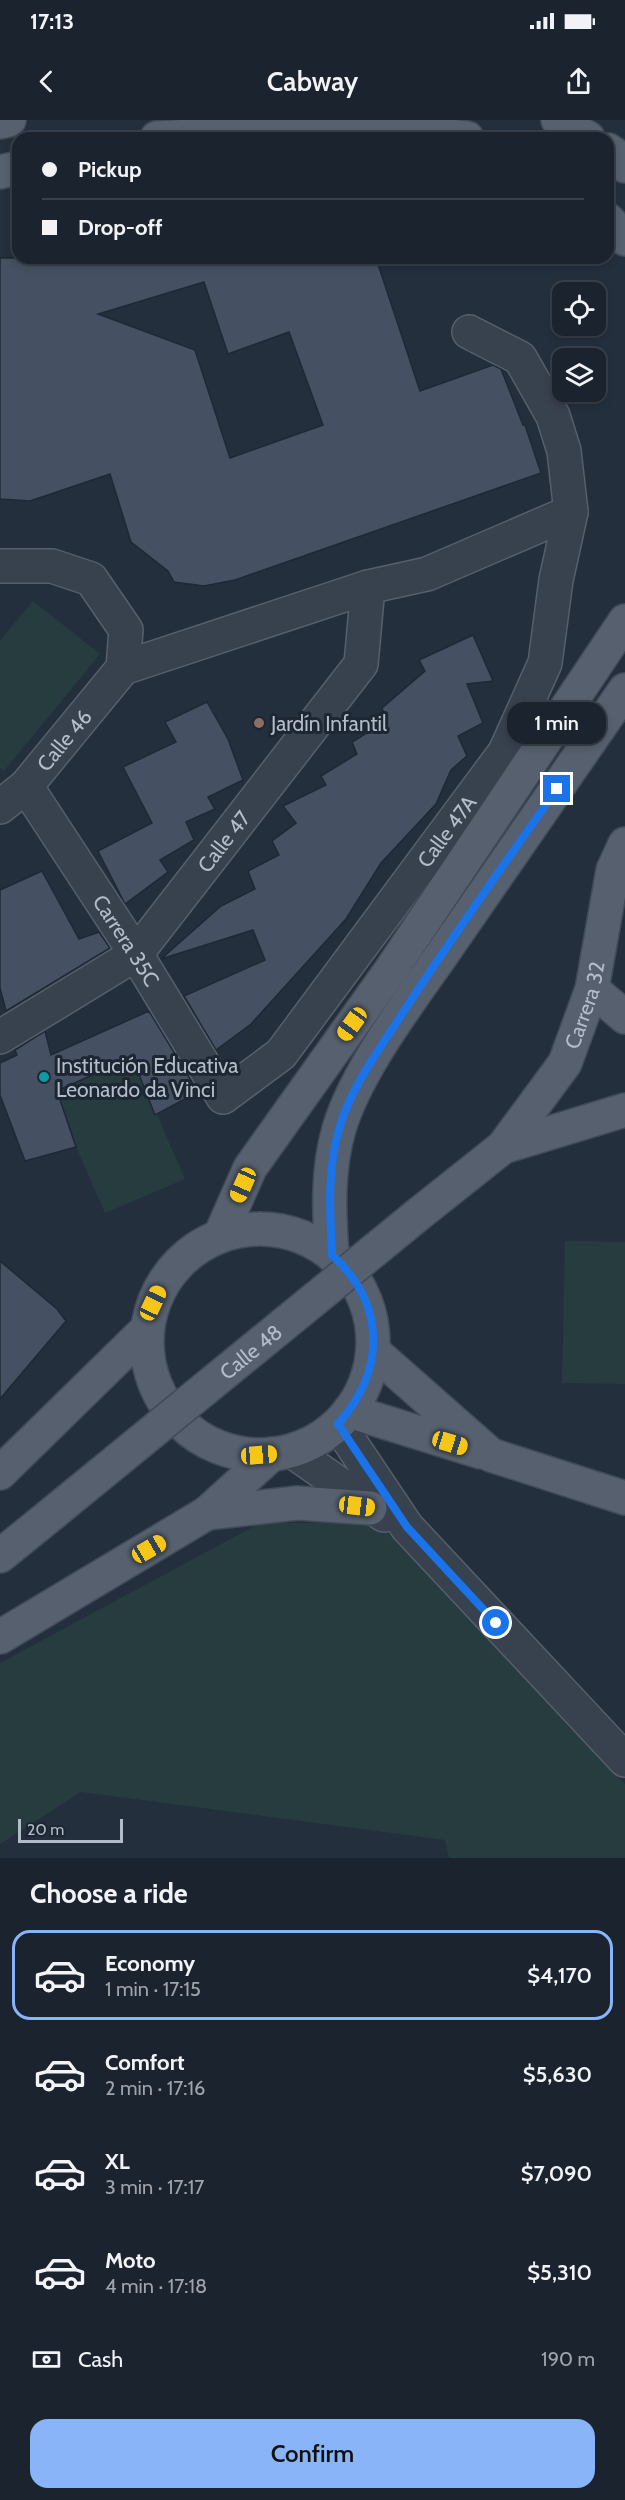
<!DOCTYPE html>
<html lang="en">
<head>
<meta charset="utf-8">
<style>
  :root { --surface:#1b232e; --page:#282f3a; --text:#f1f3f6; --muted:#a0a4aa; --line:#39404a; --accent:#8ab4f8 }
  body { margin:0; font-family:Cabin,sans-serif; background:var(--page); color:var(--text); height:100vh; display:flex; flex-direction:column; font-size:22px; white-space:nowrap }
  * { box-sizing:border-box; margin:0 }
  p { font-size:20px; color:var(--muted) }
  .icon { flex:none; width:33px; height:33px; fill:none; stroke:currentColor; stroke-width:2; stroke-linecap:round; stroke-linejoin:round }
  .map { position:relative; height:1738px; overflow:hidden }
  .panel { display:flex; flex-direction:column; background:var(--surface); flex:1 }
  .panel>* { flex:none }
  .guide { position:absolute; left:12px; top:12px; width:602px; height:132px; border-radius:18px; box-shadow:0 3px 9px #0003,0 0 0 2px var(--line); display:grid; align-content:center; height:132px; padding:0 30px; background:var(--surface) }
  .fabs { position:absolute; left:552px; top:162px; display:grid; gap:12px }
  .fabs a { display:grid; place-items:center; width:54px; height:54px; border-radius:12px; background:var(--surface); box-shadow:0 3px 9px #0003,0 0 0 2px var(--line); font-size:30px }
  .scale { position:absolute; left:18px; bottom:15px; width:105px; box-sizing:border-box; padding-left:6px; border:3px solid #b4bcc9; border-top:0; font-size:16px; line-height:21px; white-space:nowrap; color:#b4bcc9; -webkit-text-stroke:4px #1d2633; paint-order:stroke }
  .end { position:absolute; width:27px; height:27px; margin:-14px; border:8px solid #1a73e8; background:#fff; box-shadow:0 0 0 3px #fff }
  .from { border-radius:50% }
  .bubble { position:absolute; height:42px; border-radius:18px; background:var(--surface); box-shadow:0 3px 9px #0003,0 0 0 2px var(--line); font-size:20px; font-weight:600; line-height:42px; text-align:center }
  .car { position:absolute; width:18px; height:36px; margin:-18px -9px; border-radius:8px; box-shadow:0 0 4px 2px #0007; background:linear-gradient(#f5c518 24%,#345 0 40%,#f5c518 0 76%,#345 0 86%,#f5c518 0) }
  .guide b { display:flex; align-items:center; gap:21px; height:57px; font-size:22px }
  .guide b+b { border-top:2px solid var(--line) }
  .guide i { width:15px; height:15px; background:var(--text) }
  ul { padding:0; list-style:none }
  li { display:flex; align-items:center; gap:18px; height:90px; margin:0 12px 9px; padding:0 18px; border:3px solid transparent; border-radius:18px }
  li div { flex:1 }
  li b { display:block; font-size:22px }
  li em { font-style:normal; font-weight:600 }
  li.active { border-color:var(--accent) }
  li>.icon { width:54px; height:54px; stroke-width:1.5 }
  h2 { padding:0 30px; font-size:27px; line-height:72px }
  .pay { display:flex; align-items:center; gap:15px; height:66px; padding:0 30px; font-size:22px }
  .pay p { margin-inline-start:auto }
  .action { display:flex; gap:12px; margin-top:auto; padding:12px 30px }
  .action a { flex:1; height:69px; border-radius:18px; background:var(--accent); color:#111; font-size:24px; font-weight:600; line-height:69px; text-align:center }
  .status { display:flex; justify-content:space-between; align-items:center; height:42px; padding:0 30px; background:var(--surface); direction:ltr }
  .status svg { height:16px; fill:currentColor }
  header { display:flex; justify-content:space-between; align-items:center; height:78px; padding:0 30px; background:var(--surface); font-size:27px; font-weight:600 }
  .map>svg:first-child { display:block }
  .green { fill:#263c3f }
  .building { fill:#455162; stroke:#1f2835; stroke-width:1.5; fill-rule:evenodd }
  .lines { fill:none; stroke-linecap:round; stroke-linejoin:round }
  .minor-casing { stroke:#565f6c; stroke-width:36 }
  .major-casing { stroke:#414a57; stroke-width:36 }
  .minor { stroke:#38414e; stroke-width:33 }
  .major { stroke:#56606e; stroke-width:33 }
  .major-bridge-casing { stroke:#414a57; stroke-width:36; stroke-linecap:butt }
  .major-bridge { stroke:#56606e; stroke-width:33 }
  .route { stroke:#1a73e8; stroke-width:8 }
  .education-dot { fill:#8d6e63; stroke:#1d2633; stroke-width:2 }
  .culture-dot { fill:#0f9aa8; stroke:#1d2633; stroke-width:2 }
  .labels { text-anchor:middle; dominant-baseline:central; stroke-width:6; stroke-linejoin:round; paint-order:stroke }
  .poi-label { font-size:21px; fill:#b4bcc9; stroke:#1d2633; text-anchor:start }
  .street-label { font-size:21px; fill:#b4bcc9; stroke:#1d2633 }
</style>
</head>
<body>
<div class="status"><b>17:13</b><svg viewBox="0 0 49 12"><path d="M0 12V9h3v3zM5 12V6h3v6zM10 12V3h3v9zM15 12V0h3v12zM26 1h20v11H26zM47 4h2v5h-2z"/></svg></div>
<header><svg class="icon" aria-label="back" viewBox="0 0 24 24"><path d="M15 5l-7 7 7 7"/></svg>Cabway<svg class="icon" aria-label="share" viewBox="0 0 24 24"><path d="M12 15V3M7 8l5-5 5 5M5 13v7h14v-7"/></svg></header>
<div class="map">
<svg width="625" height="1738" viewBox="0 0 625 1738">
  <rect width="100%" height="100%" fill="#242f3e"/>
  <g class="green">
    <path d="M33,481L100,534L4,651L0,648V521Z"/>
    <path d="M132,937L185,1059L105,1093L76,1027L57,971Z"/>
    <path d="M565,1121L625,1122V1264L562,1263Z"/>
    <path d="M260,1403H379L625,1664V1738H449L445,1720L81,1672L0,1724V1543Z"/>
  </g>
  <g class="building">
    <path d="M0,138H376L420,271L493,245L501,249L523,305H525L541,353L235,460L204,466L174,462L168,451L131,422L110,354L30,381L0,379ZM204,162L228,234L289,212L323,305L230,338L195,230L98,194Z"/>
    <path d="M473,515L493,561L467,564L483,603L458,616L467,636L451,650L436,684L381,743L346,799L251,904L216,930L184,876L265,840L253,810L161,839L221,786L255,769L248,751L279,735L272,721L296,703L283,686L326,665L321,656L357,634L352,622L387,601L382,588L425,551L419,540Z"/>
    <path d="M207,582L228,619L243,660L208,677L215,689L186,702L194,720L160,740L168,752L125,784L98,731L152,703L123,647L176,622L165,602Z"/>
    <path d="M42,751L79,819L99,812L110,828L6,891L0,868V770Z"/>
    <path d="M149,891L198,972L155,995L132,937L57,971L76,1027L25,1041L0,975V943L17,935L15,930L45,911L51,935Z"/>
    <path d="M0,1141L57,1189L66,1201L0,1279Z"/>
  </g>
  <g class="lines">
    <g class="minor-casing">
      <g id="minor">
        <path d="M0,446H52L91,459L126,510L123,548"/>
        <path d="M123,548L368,467L427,454L571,392"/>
        <path id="s1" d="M26,666L136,834L223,977L281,934L505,632L545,543L556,460L571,392L564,331L553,296L520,238L469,212"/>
        <path id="s2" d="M0,687L26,666L123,548"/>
        <path id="s3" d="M0,917L136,834L361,544L368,467"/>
        <path d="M338,1304L407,1407L625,1640"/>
        <path d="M292,1331L384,1395"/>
      </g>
    </g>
    <g class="major-casing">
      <g id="major">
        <path d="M558,0L588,18"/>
        <path d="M0,2L9,0"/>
        <path d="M157,18L365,5L467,18"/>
        <path d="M608,30L620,38L625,46"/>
        <path d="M0,52L18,48"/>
        <path d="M608,100L625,119"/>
        <path d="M592,869L625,897"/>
        <path d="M503,1027L625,990"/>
        <path id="s4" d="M420,1093L503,1027L565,943L592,869L613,750L625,724"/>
        <circle cx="260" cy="1222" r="113"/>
        <path d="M220,1116L250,1048L391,850L625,501"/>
        <path d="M332,1135C329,1092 327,1050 339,1009C356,951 409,882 443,833C504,745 564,658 625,570"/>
        <path d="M373,1231L491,1335L625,1378"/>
        <path d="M349,1291L481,1332"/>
        <path d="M0,1353L146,1210"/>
        <path d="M207,1393L297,1383L370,1388"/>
        <path d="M0,1436L53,1393"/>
        <path d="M0,1517L207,1393L272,1334"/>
      </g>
    </g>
    <use href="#minor" class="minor"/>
    <use href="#major" class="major"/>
    <g class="major-bridge-casing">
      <g id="major-bridge">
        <path id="s5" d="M53,1393L420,1093"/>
      </g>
    </g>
    <use href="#major-bridge" class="major-bridge"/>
  </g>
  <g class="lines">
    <path class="route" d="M496,1503L407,1407L338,1304C385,1251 387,1185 332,1135C330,1092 327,1051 339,1009C351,967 379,930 402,894C452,817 505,743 557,669"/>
  </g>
  <circle class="education-dot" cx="259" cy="603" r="6"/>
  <circle class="culture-dot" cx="44" cy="957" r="6"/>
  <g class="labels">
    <g class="poi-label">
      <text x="271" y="603">Jardín Infantil</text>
      <text x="56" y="945">Institución Educativa<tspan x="56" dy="24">Leonardo da Vinci</tspan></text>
    </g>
    <g class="street-label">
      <text stroke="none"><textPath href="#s2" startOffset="93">Calle 46</textPath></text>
      <text stroke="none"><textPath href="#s1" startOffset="718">Calle 47A</textPath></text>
      <text stroke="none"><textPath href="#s3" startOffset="302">Calle 47</textPath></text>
      <text stroke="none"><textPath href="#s1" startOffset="184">Carrera 35C</textPath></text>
      <text stroke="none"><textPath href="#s4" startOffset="272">Carrera 32</textPath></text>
      <text stroke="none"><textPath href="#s5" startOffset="255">Calle 48</textPath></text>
    </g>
  </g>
</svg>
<div class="fabs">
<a><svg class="icon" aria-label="locate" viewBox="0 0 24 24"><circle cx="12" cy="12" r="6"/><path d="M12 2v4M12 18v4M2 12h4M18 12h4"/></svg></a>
<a><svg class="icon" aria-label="layers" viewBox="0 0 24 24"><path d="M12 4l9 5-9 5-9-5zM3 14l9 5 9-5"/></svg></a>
</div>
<div class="scale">20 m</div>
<i class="end from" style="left:496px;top:1503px"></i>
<i class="end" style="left:557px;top:669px"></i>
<div class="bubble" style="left:507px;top:582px;width:99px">1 min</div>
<i class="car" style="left:352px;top:904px;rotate:216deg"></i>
<i class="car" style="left:243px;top:1065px;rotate:204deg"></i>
<i class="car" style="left:153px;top:1183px;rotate:25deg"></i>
<i class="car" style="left:450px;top:1323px;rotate:107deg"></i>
<i class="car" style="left:259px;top:1335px;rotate:86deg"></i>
<i class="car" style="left:357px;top:1386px;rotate:97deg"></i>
<i class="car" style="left:149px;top:1429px;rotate:60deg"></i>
<div class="guide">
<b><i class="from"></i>Pickup</b>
<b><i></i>Drop-off</b>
</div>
</div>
<section class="panel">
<h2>Choose a ride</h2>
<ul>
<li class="active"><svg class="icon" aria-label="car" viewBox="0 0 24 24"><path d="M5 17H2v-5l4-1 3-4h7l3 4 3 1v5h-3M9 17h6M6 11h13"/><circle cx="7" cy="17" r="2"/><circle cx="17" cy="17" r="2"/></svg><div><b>Economy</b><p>1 min · 17:15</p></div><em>$4,170</em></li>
<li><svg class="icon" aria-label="car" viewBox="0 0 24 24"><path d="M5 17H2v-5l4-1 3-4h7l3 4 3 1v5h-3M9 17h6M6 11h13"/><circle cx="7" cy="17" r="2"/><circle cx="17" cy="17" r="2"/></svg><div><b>Comfort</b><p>2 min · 17:16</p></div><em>$5,630</em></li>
<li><svg class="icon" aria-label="car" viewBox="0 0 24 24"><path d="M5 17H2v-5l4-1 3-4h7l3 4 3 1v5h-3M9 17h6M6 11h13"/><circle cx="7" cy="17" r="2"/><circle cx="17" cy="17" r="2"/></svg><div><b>XL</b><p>3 min · 17:17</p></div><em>$7,090</em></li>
<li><svg class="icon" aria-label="car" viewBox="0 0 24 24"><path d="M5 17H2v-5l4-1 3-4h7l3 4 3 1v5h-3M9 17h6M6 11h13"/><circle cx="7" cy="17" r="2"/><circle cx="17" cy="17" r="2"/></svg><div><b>Moto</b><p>4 min · 17:18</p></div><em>$5,310</em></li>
</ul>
<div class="pay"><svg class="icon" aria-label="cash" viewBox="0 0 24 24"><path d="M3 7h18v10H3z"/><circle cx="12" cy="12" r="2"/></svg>Cash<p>190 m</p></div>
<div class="action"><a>Confirm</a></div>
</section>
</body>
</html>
